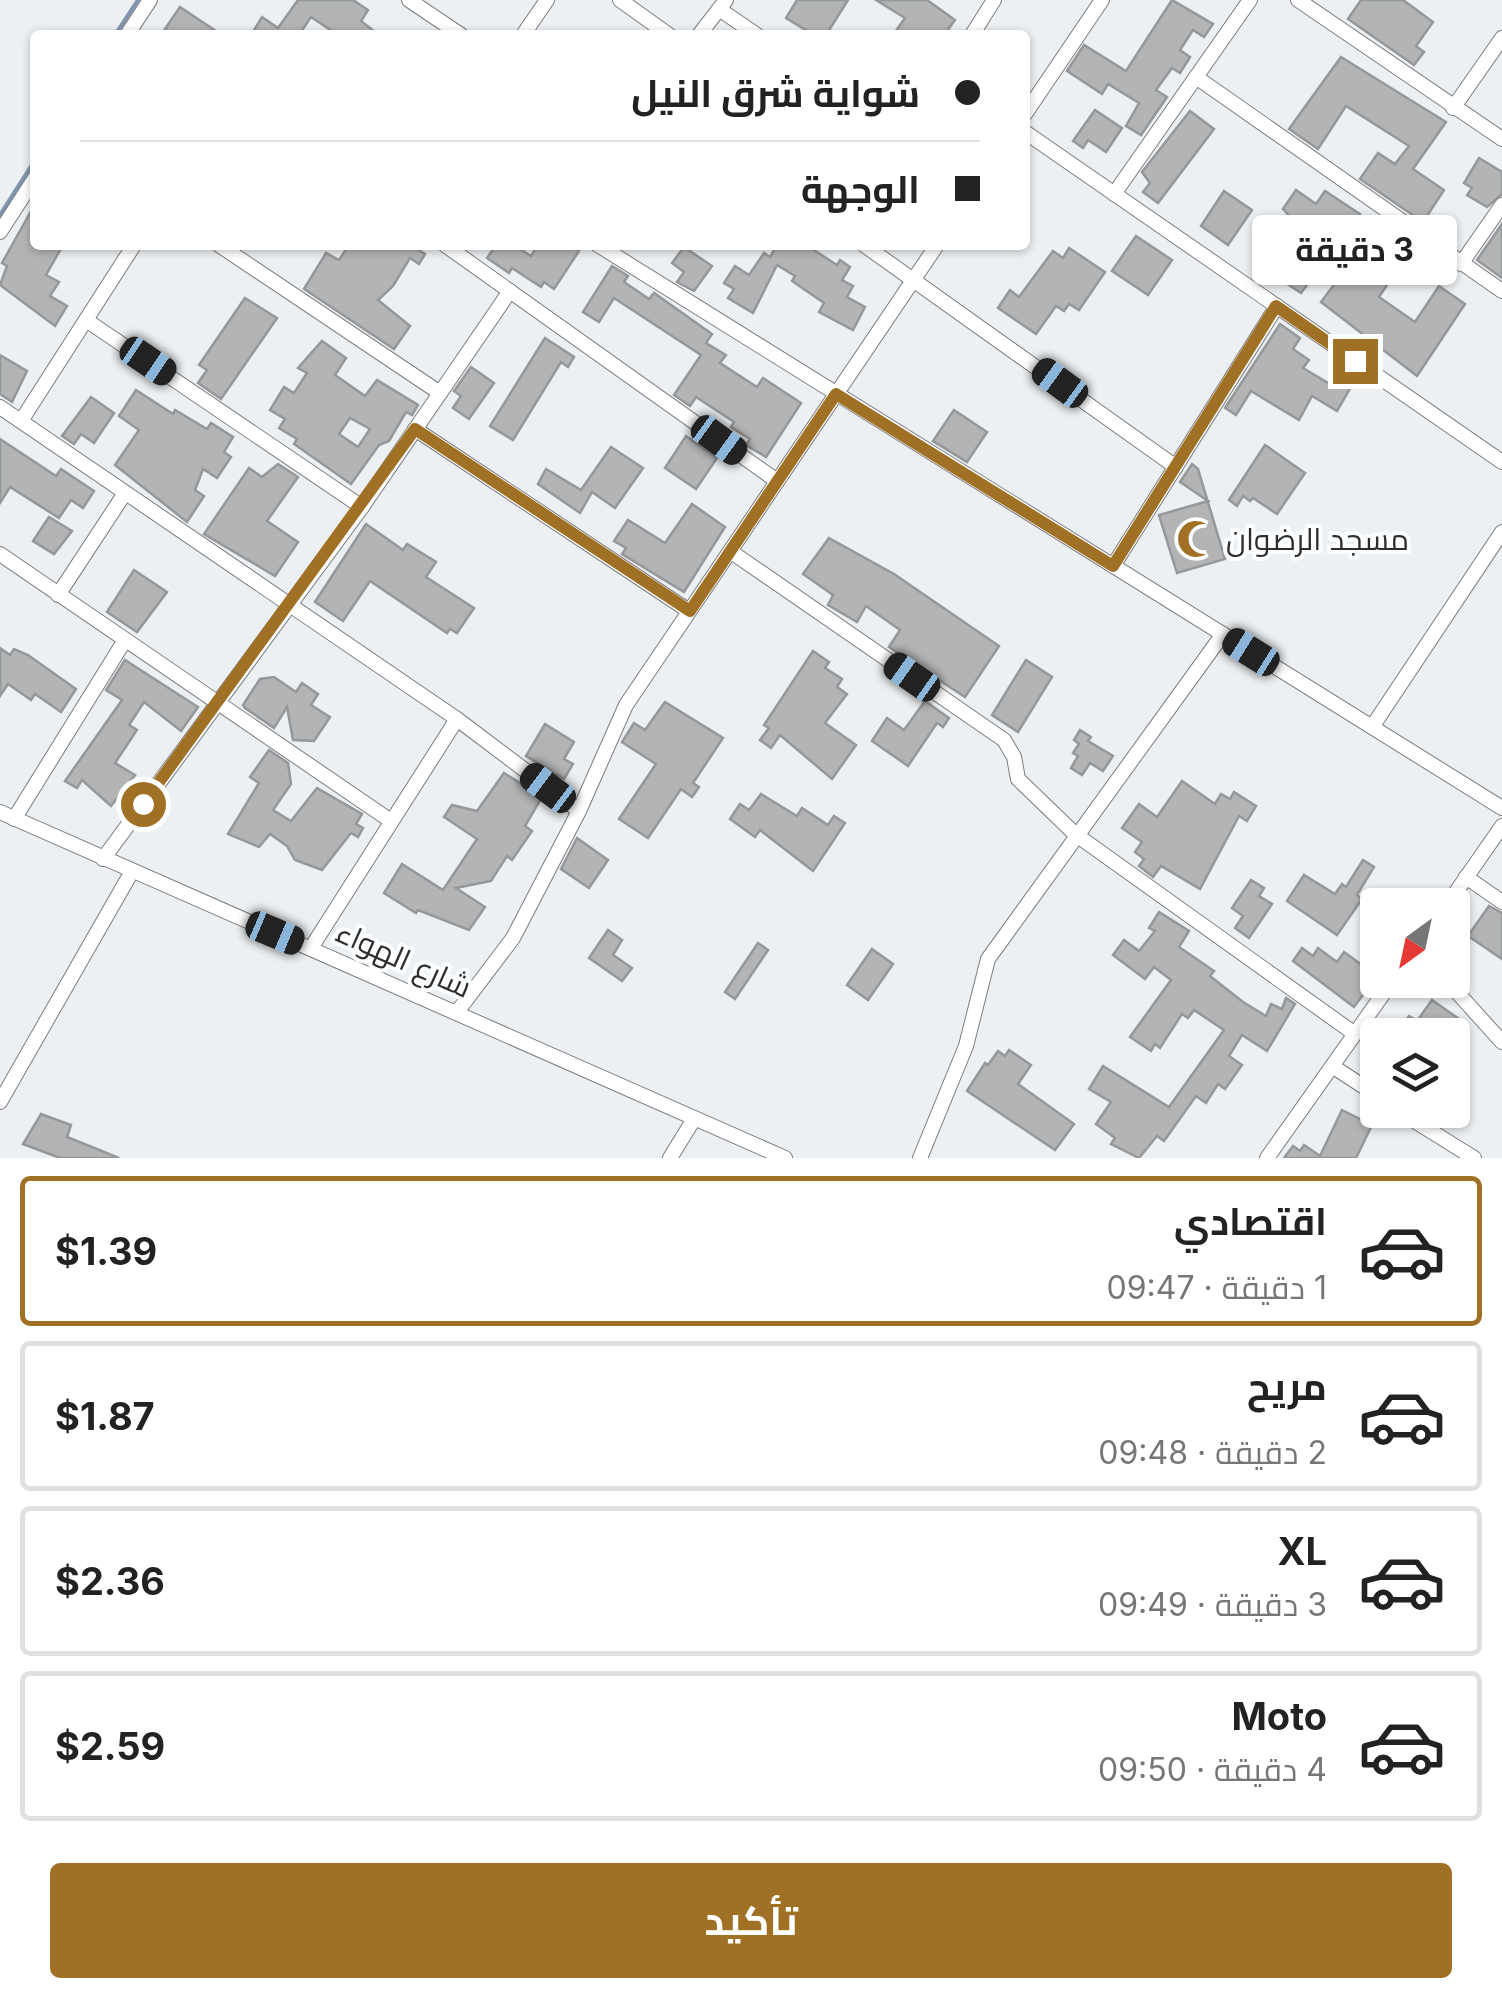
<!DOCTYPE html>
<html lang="ar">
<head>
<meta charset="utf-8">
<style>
  :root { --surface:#fff; --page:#f2f2f2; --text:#222; --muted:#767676; --line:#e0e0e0; --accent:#a07124 }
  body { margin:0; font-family:Inter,Cairo,sans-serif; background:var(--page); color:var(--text); direction:rtl; height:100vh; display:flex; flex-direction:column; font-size:38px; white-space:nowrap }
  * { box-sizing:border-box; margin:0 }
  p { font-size:32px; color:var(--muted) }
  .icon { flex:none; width:55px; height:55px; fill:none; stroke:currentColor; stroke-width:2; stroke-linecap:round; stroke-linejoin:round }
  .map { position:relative; height:1158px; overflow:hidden; direction:ltr }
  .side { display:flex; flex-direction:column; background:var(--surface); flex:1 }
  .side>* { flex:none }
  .top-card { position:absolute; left:30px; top:30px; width:1000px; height:220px; border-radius:10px; box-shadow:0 2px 8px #0004; direction:rtl; display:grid; align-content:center; height:220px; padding:0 50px; background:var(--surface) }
  .needle { width:65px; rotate:213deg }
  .fabs { position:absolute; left:1360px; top:888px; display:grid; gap:20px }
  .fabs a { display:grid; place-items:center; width:110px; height:110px; border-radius:10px; background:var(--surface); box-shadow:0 2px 8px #0004; font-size:50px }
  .end { position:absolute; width:45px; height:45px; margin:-22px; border:12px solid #a07124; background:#fff; box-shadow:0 0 0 5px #fff }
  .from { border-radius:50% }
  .bubble { position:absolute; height:70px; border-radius:10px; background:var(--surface); box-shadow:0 2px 8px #0004; font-size:32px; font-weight:700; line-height:70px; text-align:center; direction:rtl }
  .car { position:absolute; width:30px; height:60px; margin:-30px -15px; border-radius:12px; box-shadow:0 0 8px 2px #0007; background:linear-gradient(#222 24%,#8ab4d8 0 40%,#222 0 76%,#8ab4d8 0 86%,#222 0) }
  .top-card b { display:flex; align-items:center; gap:35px; height:95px; font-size:38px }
  .top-card b+b { border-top:2px solid var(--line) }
  .top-card i { width:25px; height:25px; background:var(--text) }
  ul { padding:18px 0 0; list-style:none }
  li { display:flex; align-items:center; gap:30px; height:150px; margin:0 20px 15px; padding:0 30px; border:5px solid var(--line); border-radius:10px }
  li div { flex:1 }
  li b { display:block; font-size:38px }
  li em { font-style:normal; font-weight:700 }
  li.selected { border-color:var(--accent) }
  li>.icon { width:90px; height:90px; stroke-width:1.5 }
  .action { display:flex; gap:20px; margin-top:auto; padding:20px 50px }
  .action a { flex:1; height:115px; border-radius:10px; background:var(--accent); color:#fff; font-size:40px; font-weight:700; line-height:115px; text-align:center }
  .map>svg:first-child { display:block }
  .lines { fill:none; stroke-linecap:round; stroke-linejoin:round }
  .stream { stroke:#8094ae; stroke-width:4 }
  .building { fill:#b2b4b6; stroke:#959799; stroke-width:2.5; fill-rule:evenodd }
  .minor-casing { stroke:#7b7c7f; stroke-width:16 }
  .minor { stroke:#fff; stroke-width:14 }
  .route { stroke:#a07124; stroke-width:12 }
  .labels { text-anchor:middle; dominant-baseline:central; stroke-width:8; stroke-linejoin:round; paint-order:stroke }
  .poi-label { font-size:30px; fill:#2c2d2e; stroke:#fbfdff; text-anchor:start }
  .street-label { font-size:30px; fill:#2c2d2e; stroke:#fbfdff }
</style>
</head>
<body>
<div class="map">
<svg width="1502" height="1158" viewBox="0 0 1502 1158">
  <rect width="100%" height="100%" fill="#edf0f2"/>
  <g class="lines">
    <g class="stream">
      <path d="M115,35L138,0"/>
      <path d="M0,215L35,160"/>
    </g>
  </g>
  <g class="building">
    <path d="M298,0H353L368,10L361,21L379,35H338L311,17L299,35H251L262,17L278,28Z"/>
    <path d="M797,0H848L826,35H814L786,18Z"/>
    <path d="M876,0H927L955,20L944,35H893L905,18Z"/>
    <path d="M1172,0L1213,24L1204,37L1193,30L1180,50L1190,57L1180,73L1172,68L1156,90L1167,97L1141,135L1126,126L1139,103L1108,84L1102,94L1067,71L1084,45L1126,71Z"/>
    <path d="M1361,0H1403L1433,22L1416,46L1424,52L1414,65L1348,19Z"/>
    <path d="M180,7L222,35H174L165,29Z"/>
    <path d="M1341,57L1446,122L1413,169L1444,190L1423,222L1360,179L1378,153L1395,164L1409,146L1346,106L1318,149L1289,129Z"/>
    <path d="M1095,110L1122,128L1106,152L1088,140L1083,148L1073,141Z"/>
    <path d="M1190,111L1214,129L1158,203L1143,192L1150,183L1142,172Z"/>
    <path d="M1479,158L1502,172V194L1487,207L1467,195L1472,188L1464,183Z"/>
    <path d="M1296,190L1316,204L1325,191L1360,214L1301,293L1271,273L1301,229L1283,209Z"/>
    <path d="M1224,191L1252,210L1228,245L1201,226Z"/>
    <path d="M35,204V245H63L46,275L59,282L50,296L67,306L55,326L0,285L7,266L2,263Z"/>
    <path d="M1502,224V278L1477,260Z"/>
    <path d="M1136,236L1172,260L1148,295L1112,271Z"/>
    <path d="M1369,238L1403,261L1379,297L1415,322L1439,286L1465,304L1417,376L1321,302Z"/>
    <path d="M349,245H410L425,254L419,264L410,258L393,286L378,300L410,326L394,349L304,289L326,253L339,260Z"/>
    <path d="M496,245H514L531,256L538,245H570L579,251L554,289L544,282L541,287L512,268L509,273L487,258Z"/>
    <path d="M777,245H806L837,265L840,260L850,267L842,280L853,286L847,297L865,307L853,330L819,312L824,303L792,281L795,276L777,265L753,313L728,298L734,289L724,283L735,266L749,275L764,253L770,257Z"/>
    <path d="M684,247L712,266L694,291L677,282L684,272L672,263Z"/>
    <path d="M1069,248L1105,272L1079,310L1069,304L1064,311L1056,306L1036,334L998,308L1010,290L1019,297L1053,251L1063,258Z"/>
    <path d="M612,266L628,276L624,282L649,299L654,293L712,334L706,343L726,355L720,363L757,387L763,378L801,403L766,457L746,445L750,439L731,427L734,422L696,397L690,406L674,395L701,355L614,298L599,322L583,312Z"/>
    <path d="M245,298L277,318L221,399L198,383L207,370L199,365Z"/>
    <path d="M1280,324L1300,338L1293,349L1309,360L1303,368L1335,387L1346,367L1358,375L1337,411L1312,396L1299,420L1251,391L1236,415L1225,408Z"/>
    <path d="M545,338L574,357L568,367L561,362L513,440L490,426Z"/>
    <path d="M322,341L346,358L335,375L365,396L377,380L418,405L412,415L406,412L389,441L379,445L351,484L294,444L297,439L279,428L285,419L270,410L284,387L294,393L307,373L298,368ZM350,418L370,429L358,447L339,434Z"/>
    <path d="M0,355L27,371L12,402L0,394Z"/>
    <path d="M471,367L494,383L469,419L453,408L461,396L454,391Z"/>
    <path d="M136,390L173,414L175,410L207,429L211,423L233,437L224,452L231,457L217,478L203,469L195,490L204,496L187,522L115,465L139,430L119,416Z"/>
    <path d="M91,397L114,413L94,443L81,434L74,444L62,436Z"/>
    <path d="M954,410L987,432L967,462L933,441Z"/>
    <path d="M686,436L717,458L696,489L665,468Z"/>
    <path d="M0,439L56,476L61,469L94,491L83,508L71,500L59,518L10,487L0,503Z"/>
    <path d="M1265,445L1305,473L1277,514L1253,498L1250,501L1243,496L1237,506L1229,500Z"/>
    <path d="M611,447L643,468L615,508L592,492L580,513L538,484L546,469L581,490Z"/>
    <path d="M278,464L298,477L267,521L298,542L275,576L204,534L249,468L262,477Z"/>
    <path d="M1192,464L1198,469L1225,559L1177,573L1159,515L1208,501L1180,482Z"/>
    <path d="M692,504L725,527L684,592L622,554L626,548L614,541L628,520L665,543Z"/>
    <path d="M49,517L72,531L54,554L33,541Z"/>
    <path d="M366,524L403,550L407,544L436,562L426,577L474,608L457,633L450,629L447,633L370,581L343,621L315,602Z"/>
    <path d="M829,538L894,574L999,646L965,697L889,647L900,630L866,606L857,622L828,605L833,595L803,574Z"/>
    <path d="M134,570L167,592L137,632L107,612Z"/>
    <path d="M0,648L10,655L14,649L28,655L76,689L61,712L35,694L31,700L8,684L0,696Z"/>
    <path d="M813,651L829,662L825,668L842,679L837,687L847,694L825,723L856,745L832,779L780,735L771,748L760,740L769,728L764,725Z"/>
    <path d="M125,660L198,707L181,731L144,702L129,725L137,730L115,763L135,775L111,806L82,780L77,788L65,781L122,700L106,690Z"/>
    <path d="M1026,660L1052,677L1018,732L992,715Z"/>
    <path d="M274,677L296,692L302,683L318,694L311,705L330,717L314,741L293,740L287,707L274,728L245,708L243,705L260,679Z"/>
    <path d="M925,701L949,718L943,727L937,723L908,766L872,741L887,718L904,730Z"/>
    <path d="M665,702L723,738L693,783L699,787L692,797L681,789L648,838L619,819L656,764L622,742L634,723L645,730Z"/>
    <path d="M545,724L574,742L564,759L573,764L564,779L526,756Z"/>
    <path d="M1080,730L1091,737L1088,741L1113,756L1103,771L1090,763L1082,775L1071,768L1078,756L1073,753L1079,744L1074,740Z"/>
    <path d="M269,750L288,763L291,784L273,810L291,821L317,788L362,814L356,824L363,828L358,837L351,833L322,870L295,860L287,846L270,834L259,847L228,834L259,783L250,777Z"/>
    <path d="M504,773L542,797L525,826L532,831L512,860L507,856L491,881L456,888L485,907L469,930L418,910L416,913L384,893L402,864L443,890L477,839L444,817L452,805L477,811Z"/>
    <path d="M1182,781L1215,804L1221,794L1230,799L1234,792L1256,806L1247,821L1239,816L1200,889L1161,866L1153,877L1139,866L1144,859L1135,852L1142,842L1122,828L1139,804L1157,817Z"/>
    <path d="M761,794L797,816L802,808L828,825L834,816L845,823L813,871L760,830L755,837L730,819L740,804L749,810Z"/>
    <path d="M577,838L608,860L589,888L561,869Z"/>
    <path d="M1363,860L1374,867L1357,895L1362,899L1337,935L1287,901L1304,875L1335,894L1342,884L1346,887Z"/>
    <path d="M1251,880L1264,888L1259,896L1272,904L1249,938L1235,928L1243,916L1232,908Z"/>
    <path d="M1489,906L1502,913V959L1468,936Z"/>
    <path d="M1159,912L1189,931L1179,947L1214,971L1210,976L1243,1002L1266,1016L1271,1004L1282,1009L1286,998L1295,1004L1267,1051L1242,1035L1229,1056L1242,1065L1225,1089L1218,1084L1206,1103L1196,1096L1164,1141L1157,1136L1139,1158L1111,1144L1115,1138L1096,1124L1111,1102L1089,1089L1103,1066L1169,1107L1224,1030L1194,1010L1188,1018L1182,1014L1160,1048L1155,1044L1151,1051L1130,1037L1171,980L1154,967L1145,979L1113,955L1124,940L1139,951L1155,931L1149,928Z"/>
    <path d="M608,930L622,940L613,955L632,968L622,981L589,958Z"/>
    <path d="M758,943L768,950L735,999L725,992Z"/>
    <path d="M1302,948L1313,956L1318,948L1337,962L1344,952L1377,976L1354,1007L1293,961Z"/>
    <path d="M872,949L893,964L868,1000L847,985Z"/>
    <path d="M1432,1000L1462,1021L1452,1035H1396L1409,1016L1417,1021Z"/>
    <path d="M1009,1050L1031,1065L1018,1084L1074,1124L1055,1150L967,1091L985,1063L988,1065L998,1051L1005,1056Z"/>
    <path d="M1342,1110L1372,1125L1356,1158H1284L1293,1146L1300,1151L1304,1145L1320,1156Z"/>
    <path d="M41,1114L71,1125L67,1137L119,1158H60L23,1144Z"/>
  </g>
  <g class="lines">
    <g class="minor-casing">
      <g id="minor">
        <path d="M409,0L461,35"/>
        <path d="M620,0L669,35"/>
        <path d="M1298,0L1502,139"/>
        <path d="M719,9L757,35"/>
        <path d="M127,35L150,0"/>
        <path d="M523,35L547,0"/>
        <path d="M699,35L726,0"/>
        <path d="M972,35L994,0"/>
        <path d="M1196,77L1502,291"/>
        <path d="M1453,108L1502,38"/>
        <path d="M1025,114L1102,0"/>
        <path d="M1025,132L1502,462"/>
        <path d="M1114,194L1250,0"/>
        <path d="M0,232L35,178"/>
        <path d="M219,245L440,393"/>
        <path d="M445,245L777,481"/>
        <path d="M598,245L1502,808"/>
        <path d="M864,245L1176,467"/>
        <path d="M1461,264L1502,205"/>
        <path d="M86,320L362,507"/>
        <path d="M0,407L457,719L579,811"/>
        <path d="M21,421L134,245"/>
        <path d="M415,429L689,611"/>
        <path d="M730,551L1004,740L1014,757L1018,779L1075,834L1355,1034"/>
        <path d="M0,554L391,821"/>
        <path d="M1113,566L1277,306"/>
        <path d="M58,595L125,493"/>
        <path d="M1372,727L1502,532"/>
        <path d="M0,812L785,1158"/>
        <path d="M14,819L125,640"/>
        <path d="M103,859L362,507L510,291"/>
        <path d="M1466,877L1502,902"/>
        <path d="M1447,905L1502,826"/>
        <path d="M311,948L457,719"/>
        <path d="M1446,980L1502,1042"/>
        <path d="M457,1012L513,938L579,811L626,705L937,245"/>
        <path d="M1332,1066L1378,1096"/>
        <path d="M0,1102L131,873"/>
        <path d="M1397,1110L1474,1158"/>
        <path d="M670,1158L694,1119"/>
        <path d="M920,1158L966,1046L988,959L1223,634"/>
        <path d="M1267,1158L1393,980"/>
      </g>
    </g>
    <use href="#minor" class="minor"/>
  </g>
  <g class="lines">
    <path class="route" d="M143,804L415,429L690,611L836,394L1113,566L1276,306L1355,361"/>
  </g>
  <defs>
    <g id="mosque-bare" transform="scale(3)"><path d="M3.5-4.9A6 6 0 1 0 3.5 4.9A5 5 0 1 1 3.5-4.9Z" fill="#a07124" stroke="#fbfdff" stroke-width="2.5" paint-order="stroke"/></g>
  </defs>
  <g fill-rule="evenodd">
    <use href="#mosque-bare" x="1196" y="539"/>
  </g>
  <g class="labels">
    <g class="poi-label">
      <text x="1226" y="539">مسجد الرضوان</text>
    </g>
    <g class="street-label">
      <text transform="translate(404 959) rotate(24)">شارع الهواء</text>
    </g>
  </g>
</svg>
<div class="fabs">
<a><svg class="needle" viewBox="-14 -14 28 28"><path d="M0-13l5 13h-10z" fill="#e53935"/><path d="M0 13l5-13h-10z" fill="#767676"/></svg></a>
<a><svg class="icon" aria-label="layers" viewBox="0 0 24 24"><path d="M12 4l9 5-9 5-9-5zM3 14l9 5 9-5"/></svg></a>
</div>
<i class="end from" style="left:143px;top:804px"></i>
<i class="end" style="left:1355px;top:361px"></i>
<div class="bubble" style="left:1252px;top:215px;width:205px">3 دقيقة</div>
<i class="car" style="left:148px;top:361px;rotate:124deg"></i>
<i class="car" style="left:1060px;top:383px;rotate:306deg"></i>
<i class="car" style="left:719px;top:440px;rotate:126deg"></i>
<i class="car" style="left:1251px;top:652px;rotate:302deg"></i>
<i class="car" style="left:912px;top:677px;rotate:305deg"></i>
<i class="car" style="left:548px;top:788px;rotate:307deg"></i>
<i class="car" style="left:275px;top:933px;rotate:113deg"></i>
<div class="top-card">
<b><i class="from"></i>شواية شرق النيل</b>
<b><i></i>الوجهة</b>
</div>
</div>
<section class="side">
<ul>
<li class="selected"><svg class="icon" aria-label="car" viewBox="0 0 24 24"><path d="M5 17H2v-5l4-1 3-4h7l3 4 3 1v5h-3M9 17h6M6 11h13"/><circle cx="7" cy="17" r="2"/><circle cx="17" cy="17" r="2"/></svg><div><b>اقتصادي</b><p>1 دقيقة · 09:47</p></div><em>$1.39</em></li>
<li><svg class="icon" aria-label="car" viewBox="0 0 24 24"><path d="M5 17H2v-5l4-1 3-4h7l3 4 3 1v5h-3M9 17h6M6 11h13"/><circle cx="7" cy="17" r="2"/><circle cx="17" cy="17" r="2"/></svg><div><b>مريح</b><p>2 دقيقة · 09:48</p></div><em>$1.87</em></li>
<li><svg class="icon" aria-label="car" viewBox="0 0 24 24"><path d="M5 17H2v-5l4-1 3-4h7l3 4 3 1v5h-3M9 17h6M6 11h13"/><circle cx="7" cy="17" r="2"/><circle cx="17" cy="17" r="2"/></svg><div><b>XL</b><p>3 دقيقة · 09:49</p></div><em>$2.36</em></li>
<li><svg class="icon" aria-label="car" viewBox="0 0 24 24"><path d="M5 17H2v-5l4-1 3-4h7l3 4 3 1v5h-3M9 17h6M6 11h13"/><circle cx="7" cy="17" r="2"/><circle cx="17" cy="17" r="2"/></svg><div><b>Moto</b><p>4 دقيقة · 09:50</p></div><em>$2.59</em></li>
</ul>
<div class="action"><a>تأكيد</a></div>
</section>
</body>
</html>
